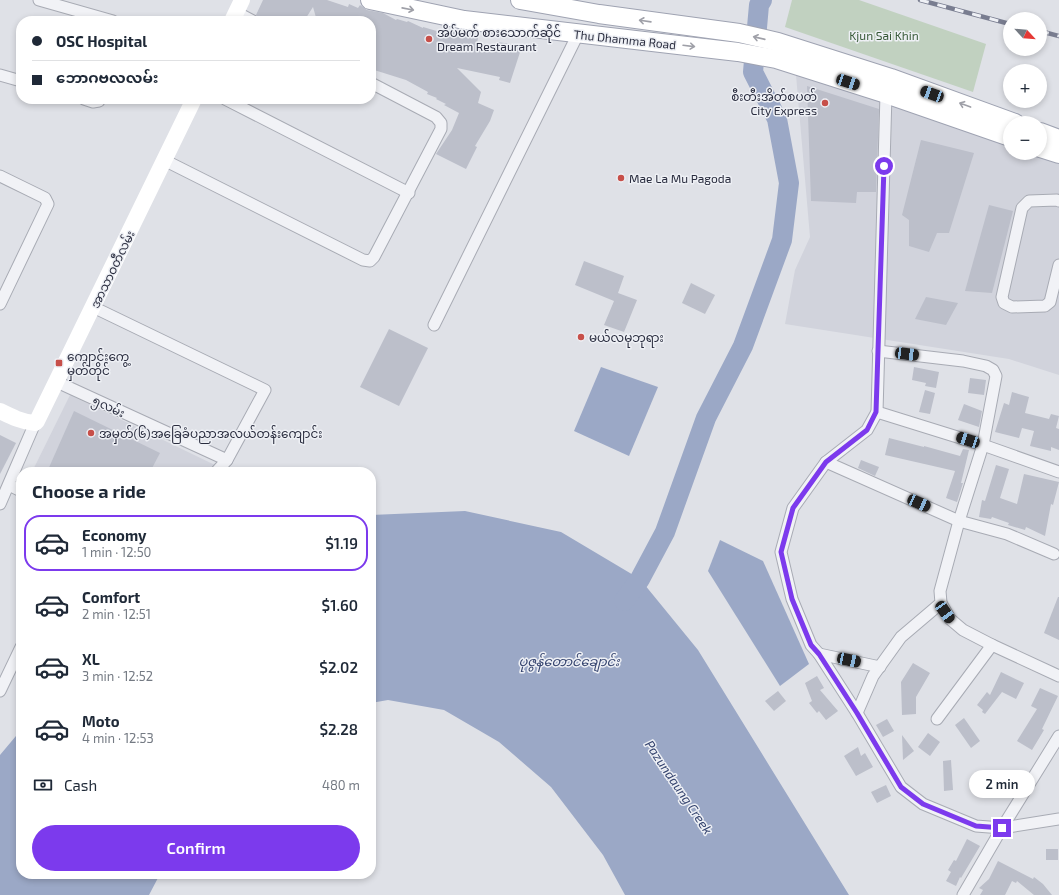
<!DOCTYPE html>
<html lang="en">
<head>
<meta charset="utf-8">
<style>
  :root { --surface:#fff; --page:#f6f6f7; --text:#1f2937; --muted:#747a83; --line:#e0e1e3; --accent:#7c3aed }
  body { margin:0; font-family:"Exo 2","Noto Sans Myanmar",sans-serif; background:var(--page); color:var(--text); height:100vh; display:flex; flex-direction:column; font-size:15px; white-space:nowrap }
  * { box-sizing:border-box; margin:0 }
  p { font-size:13px; color:var(--muted) }
  .icon { flex:none; width:22px; height:22px; fill:none; stroke:currentColor; stroke-width:2; stroke-linecap:round; stroke-linejoin:round }
  .map { position:relative; flex:1; overflow:hidden }
  .side { position:absolute; left:16px; top:467px; width:360px; height:412px; display:flex; flex-direction:column; background:var(--surface); border-radius:16px; box-shadow:0 2px 6px #0003 }
  .side>* { flex:none }
  .guide { position:absolute; left:16px; top:16px; width:360px; height:88px; border-radius:16px; box-shadow:0 2px 6px #0003; display:grid; align-content:center; height:88px; padding:0 16px; background:var(--surface) }
  .needle { width:26px; rotate:116deg }
  .controls { position:absolute; left:1003px; top:12px; display:grid; gap:8px }
  .controls a { display:grid; place-items:center; width:44px; height:44px; border-radius:50%; background:var(--surface); box-shadow:0 2px 6px #0003; font-size:20px }
  .end { position:absolute; width:18px; height:18px; margin:-9px; border:5px solid #7c3aed; background:#fff; box-shadow:0 0 0 2px #fff }
  .from { border-radius:50% }
  .bubble { position:absolute; height:28px; border-radius:14px; background:var(--surface); box-shadow:0 2px 6px #0003; font-size:13px; font-weight:600; line-height:28px; text-align:center }
  .car { position:absolute; width:12px; height:24px; margin:-12px -6px; border-radius:5px; box-shadow:0 0 3px 1px #0007; background:linear-gradient(#222 24%,#8ab4d8 0 40%,#222 0 76%,#8ab4d8 0 86%,#222 0) }
  .guide b { display:flex; align-items:center; gap:14px; height:38px; font-size:15px }
  .guide b+b { border-top:1px solid var(--line) }
  .guide i { width:10px; height:10px; background:var(--text) }
  ul { padding:0; list-style:none }
  li { display:flex; align-items:center; gap:12px; height:56px; margin:0 8px 6px; padding:0 8px; border:2px solid transparent; border-radius:16px }
  li div { flex:1 }
  li b { display:block; font-size:15px }
  li em { font-style:normal; font-weight:600 }
  li.current { border-color:var(--accent) }
  li>.icon { width:36px; height:36px; stroke-width:1.5 }
  h2 { padding:0 16px; font-size:18px; line-height:48px }
  .pay { display:flex; align-items:center; gap:10px; height:44px; padding:0 16px; font-size:15px }
  .pay p { margin-inline-start:auto }
  .button { display:flex; gap:8px; margin-top:auto; padding:8px 16px }
  .button a { flex:1; height:46px; border-radius:24px; background:var(--accent); color:#fff; font-size:16px; font-weight:600; line-height:46px; text-align:center }
  .map>svg:first-child { display:block }
  .built { fill:#d1d3dc }
  .green { fill:#c1d1c0 }
  .water { fill:#9ba8c6 }
  .lines { fill:none; stroke-linecap:round; stroke-linejoin:round }
  .river { stroke:#9ba8c6; stroke-width:20 }
  .building { fill:#bcbfca }
  .street-casing { stroke:#a8abb4; stroke-width:13 }
  .primary-casing { stroke:#9fa3b2; stroke-width:20 }
  .street { stroke:#f1f2f6; stroke-width:11 }
  .secondary { stroke:#fff; stroke-width:16 }
  .primary { stroke:#fff; stroke-width:18 }
  .rail-casing { stroke:#797d90; stroke-width:4.5 }
  .rail { stroke:#eef0f5; stroke-width:3; stroke-dasharray:9; stroke-linecap:butt }
  .oneway { stroke:#9fa0a8 }
  .route { stroke:#7c3aed; stroke-width:5 }
  .poi-dot { fill:#c74f49; stroke:#eef0f5; stroke-width:1.5 }
  .labels { text-anchor:middle; dominant-baseline:central; stroke-width:3; stroke-linejoin:round; paint-order:stroke }
  .poi-label { font-size:12px; fill:#292c3e; stroke:#eef0f5; text-anchor:start }
  .park-label { font-size:12px; fill:#375937; stroke:#eef0f5 }
  .street-label { font-size:12px; fill:#292c3e; stroke:#eef0f5 }
  .water-label { font-size:13px; font-style:italic; fill:#35446f; stroke:#eef0f5 }
</style>
</head>
<body>
<div class="map">
<svg width="1059" height="895" viewBox="0 0 1059 895">
  <rect width="100%" height="100%" fill="#dfe1e7"/>
  <g class="built">
    <path d="M796,75L903,108L1010,147V153H1027L1059,164V375L1009,359L785,324L795,270L810,237Z"/>
    <path d="M70,395L217,466L208,472H32Z"/>
  </g>
  <path class="green" d="M792,0H859L986,44L973,92L785,27Z"/>
  <g class="water">
    <path d="M601,367L658,387L629,456L574,431Z"/>
    <path d="M465,511L561,532L640,579L698,650L849,895H625L603,855L551,787L499,742L444,710L388,700L371,703V515Z"/>
    <path d="M720,540L763,561L809,664L780,686L708,571Z"/>
    <path d="M21,730V874H160L149,895H0V755Z"/>
  </g>
  <g class="lines">
    <path class="river" d="M624,601L640,579L665,532L706,418L743,346L782,240L789,183L777,119L753,72L759,5L762,0"/>
  </g>
  <g class="building">
    <path d="M263,0H327L348,7L349,4L358,8L360,5L367,10L383,13L396,20L397,19L407,22L408,21L423,28V27L440,32L441,30L451,34L452,30L478,38L477,43L497,46L498,42L522,46L510,83L499,80L500,77L457,68L481,92L478,103L494,110L490,121L475,146L477,147L466,169L436,154L452,130L459,113L444,105L446,104L436,99L437,98L427,94L428,92L406,80L371,69V21H317L313,7L304,21H267L259,18L256,15Z"/>
    <path d="M807,86L879,109L876,192H857L856,203L811,201Z"/>
    <path d="M921,140L974,153L949,233H937L929,252L909,246V220L902,215Z"/>
    <path d="M989,205L1013,211L992,293L965,291Z"/>
    <path d="M584,261L624,276L618,293L637,300L624,332L604,325L614,301L575,285Z"/>
    <path d="M691,283L715,295L705,314L682,303Z"/>
    <path d="M926,297L958,303L946,325L915,319Z"/>
    <path d="M389,329L428,348L399,406L360,387Z"/>
    <path d="M914,367L939,372L936,388L925,386L926,383L912,380Z"/>
    <path d="M970,378L986,380L984,395L968,393Z"/>
    <path d="M925,390L935,393L930,414L919,412Z"/>
    <path d="M1012,392L1029,397L1025,413L1049,419L1051,414L1059,416L1056,428L1059,429V450L1051,447V451L1030,446L1034,431L1022,428L1019,438L995,432L1004,403L1009,405Z"/>
    <path d="M964,404L982,411L979,427L958,420Z"/>
    <path d="M74,411L160,453L150,472H47Z"/>
    <path d="M0,435L16,443L0,474Z"/>
    <path d="M889,438L924,447V446L960,456L963,449L969,450L961,483H963L957,502L946,498L955,471L885,455Z"/>
    <path d="M861,460L879,467L875,476L858,468Z"/>
    <path d="M996,465L1009,469L1000,498L1017,504L1024,474L1059,482L1053,505L1051,504L1045,536L1026,527L1025,530L1008,525L1009,523L992,517L991,519L979,517L982,500L985,501Z"/>
    <path d="M1058,597H1059V640L1044,633Z"/>
    <path d="M913,663L930,673L916,697V714L902,715L901,682Z"/>
    <path d="M1001,672L1024,683L1016,699L1002,692L985,714L982,712L983,710L977,705L987,692L990,695Z"/>
    <path d="M817,676L824,688L820,690L838,711L826,720L819,711L817,713L809,703L812,701L805,683Z"/>
    <path d="M1040,688L1058,696L1042,729L1044,730L1032,750L1017,741L1037,709L1031,706Z"/>
    <path d="M778,691L786,701L774,711L765,701Z"/>
    <path d="M964,718L980,741L971,748L955,725Z"/>
    <path d="M887,719L894,731L883,737L876,725Z"/>
    <path d="M928,733L940,742L930,756L918,747Z"/>
    <path d="M902,735L914,751L903,760Z"/>
    <path d="M858,747L861,756L865,753L873,767L856,776L844,756Z"/>
    <path d="M951,760L953,790L944,791L943,761Z"/>
    <path d="M886,785L891,796L877,803L871,792Z"/>
    <path d="M967,839L980,846L961,878L960,877L956,886L946,881L951,872L948,870L954,860L956,861Z"/>
    <rect x="1046" y="849" width="12" height="11"/>
    <path d="M998,861L1033,879L1034,877L1043,884L1052,895H1034L1017,881L1016,883L1012,881L1005,895H980L983,890L979,888L989,879Z"/>
  </g>
  <g class="lines">
    <g class="street-casing">
      <g id="street">
        <path d="M39,0L113,21"/>
        <path d="M236,12L253,21"/>
        <path d="M0,75L21,81"/>
        <path d="M887,90L886,94L877,412L867,430L826,462L793,508L781,552L792,599L811,645L819,654L857,713L901,787L923,804L976,826L1002,828L1059,819"/>
        <path d="M84,99L93,102L99,101L100,99"/>
        <path d="M225,99L409,193"/>
        <path d="M164,160L363,260L370,261L374,257L441,129V123L436,117L371,83"/>
        <path d="M0,176L45,198L48,204L0,304"/>
        <path d="M1059,201L1057,200L1029,201L1022,208L1002,297L1004,303L1012,307L1045,306L1050,302L1059,265"/>
        <path d="M93,307L265,390L227,460L216,472"/>
        <path d="M434,325L578,34"/>
        <path d="M57,382L227,460"/>
        <path d="M877,412L983,445L1059,472"/>
        <path d="M826,462L959,521L1007,534L1054,554"/>
        <path d="M9,485L21,491"/>
        <path d="M0,504L35,423"/>
        <path d="M941,603L950,619L963,630L992,645L1059,676"/>
        <path d="M819,654L880,667"/>
        <path d="M0,691L21,647"/>
        <path d="M857,713L873,676L901,637L941,603L940,591L959,521L983,445L996,376L993,370L986,366L963,361L878,351"/>
        <path d="M937,719L992,645"/>
        <path d="M963,895L1002,828L1059,736"/>
      </g>
    </g>
    <g class="primary-casing">
      <g id="primary">
        <path d="M370,0L464,20L738,52L776,59L886,94L1010,137"/>
        <path d="M520,0L599,14L739,33L778,42L891,78L1015,123"/>
        <path d="M1040,132L1059,139"/>
        <path d="M1040,148L1059,154"/>
      </g>
    </g>
    <use href="#street" class="street"/>
    <g class="secondary">
      <path d="M232,21L242,0"/>
      <path d="M0,411C12,417 22,422 35,423L37,421L194,99"/>
    </g>
    <use href="#primary" class="primary"/>
    <g class="rail-casing">
      <g id="rail">
        <path d="M920,0L1010,24"/>
        <path d="M1040,31L1059,36"/>
      </g>
    </g>
    <use href="#rail" class="rail"/>
  </g>
  <defs><path id="oneway-shaft" d="M-6 0H5M1.5-3L5.5 0L1.5 3" fill="none" stroke-width="1.6" stroke-linecap="round" stroke-linejoin="round"/></defs>
  <g class="oneway">
    <use href="#oneway-shaft" transform="translate(408 9) rotate(11)"/>
    <use href="#oneway-shaft" transform="translate(645 21) rotate(-172)"/>
    <use href="#oneway-shaft" transform="translate(759 38) rotate(-167)"/>
    <use href="#oneway-shaft" transform="translate(689 46) rotate(7)"/>
    <use href="#oneway-shaft" transform="translate(965 105) rotate(-160)"/>
  </g>
  <g class="lines">
    <path class="route" d="M884,166L876,412L867,430L826,462L793,508L781,552L792,599L811,645L819,654L857,713L901,787L923,804L976,826L1002,828"/>
  </g>
  <g class="poi-dot">
    <circle cx="429" cy="39" r="4"/>
    <circle cx="825" cy="103" r="4"/>
    <circle cx="621" cy="178" r="4"/>
    <circle cx="581" cy="337" r="4"/>
    <rect x="55" y="359" width="8" height="8" rx="2"/>
    <circle cx="91" cy="433" r="4"/>
  </g>
  <g class="labels">
    <g class="poi-label">
      <text x="437" y="32">အိပ်မက် စားသောက်ဆိုင်<tspan x="437" dy="14">Dream Restaurant</tspan></text>
      <text x="817" y="96" text-anchor="end">စီးတီးအိတ်စပတ်<tspan x="817" dy="14">City Express</tspan></text>
      <text x="629" y="178">Mae La Mu Pagoda</text>
      <text x="589" y="337">မယ်လမုဘုရား</text>
      <text x="67" y="356">ကျောင်းကွေ့<tspan x="67" dy="14">မှတ်တိုင်</tspan></text>
      <text x="99" y="433">အမှတ်(၆)အခြေခံပညာအလယ်တန်းကျောင်း</text>
    </g>
    <g class="park-label">
      <text x="884" y="35">Kjun Sai Khin</text>
    </g>
    <g class="street-label">
      <text transform="translate(625 39) rotate(6)">Thu Dhamma Road</text>
      <text transform="translate(112 269) rotate(-64)">အာသာဝတီလမ်း</text>
      <text transform="translate(109 406) rotate(25)">၅လမ်း</text>
    </g>
    <g class="water-label">
      <text x="569" y="661">ပုဇွန်တောင်ချောင်း</text>
      <text transform="translate(679 787) rotate(56)">Pazundaung Creek</text>
    </g>
  </g>
</svg>
<div class="controls">
<a><svg class="needle" viewBox="-14 -14 28 28"><path d="M0-13l5 13h-10z" fill="#e53935"/><path d="M0 13l5-13h-10z" fill="#747a83"/></svg></a>
<a>+</a>
<a>−</a>
</div>
<i class="end from" style="left:884px;top:166px"></i>
<i class="end" style="left:1002px;top:828px"></i>
<div class="bubble" style="left:969px;top:770px;width:66px">2 min</div>
<i class="car" style="left:848px;top:82px;rotate:108deg"></i>
<i class="car" style="left:932px;top:94px;rotate:290deg"></i>
<i class="car" style="left:907px;top:354px;rotate:97deg"></i>
<i class="car" style="left:968px;top:440px;rotate:288deg"></i>
<i class="car" style="left:919px;top:503px;rotate:114deg"></i>
<i class="car" style="left:945px;top:612px;rotate:145deg"></i>
<i class="car" style="left:849px;top:660px;rotate:102deg"></i>
<div class="guide">
<b><i class="from"></i>OSC Hospital</b>
<b><i></i>ဘောဂဗလလမ်း</b>
</div>
<section class="side">
<h2>Choose a ride</h2>
<ul>
<li class="current"><svg class="icon" aria-label="car" viewBox="0 0 24 24"><path d="M5 17H2v-5l4-1 3-4h7l3 4 3 1v5h-3M9 17h6M6 11h13"/><circle cx="7" cy="17" r="2"/><circle cx="17" cy="17" r="2"/></svg><div><b>Economy</b><p>1 min · 12:50</p></div><em>$1.19</em></li>
<li><svg class="icon" aria-label="car" viewBox="0 0 24 24"><path d="M5 17H2v-5l4-1 3-4h7l3 4 3 1v5h-3M9 17h6M6 11h13"/><circle cx="7" cy="17" r="2"/><circle cx="17" cy="17" r="2"/></svg><div><b>Comfort</b><p>2 min · 12:51</p></div><em>$1.60</em></li>
<li><svg class="icon" aria-label="car" viewBox="0 0 24 24"><path d="M5 17H2v-5l4-1 3-4h7l3 4 3 1v5h-3M9 17h6M6 11h13"/><circle cx="7" cy="17" r="2"/><circle cx="17" cy="17" r="2"/></svg><div><b>XL</b><p>3 min · 12:52</p></div><em>$2.02</em></li>
<li><svg class="icon" aria-label="car" viewBox="0 0 24 24"><path d="M5 17H2v-5l4-1 3-4h7l3 4 3 1v5h-3M9 17h6M6 11h13"/><circle cx="7" cy="17" r="2"/><circle cx="17" cy="17" r="2"/></svg><div><b>Moto</b><p>4 min · 12:53</p></div><em>$2.28</em></li>
</ul>
<div class="pay"><svg class="icon" aria-label="cash" viewBox="0 0 24 24"><path d="M3 7h18v10H3z"/><circle cx="12" cy="12" r="2"/></svg>Cash<p>480 m</p></div>
<div class="button"><a>Confirm</a></div>
</section>
</div>
</body>
</html>
